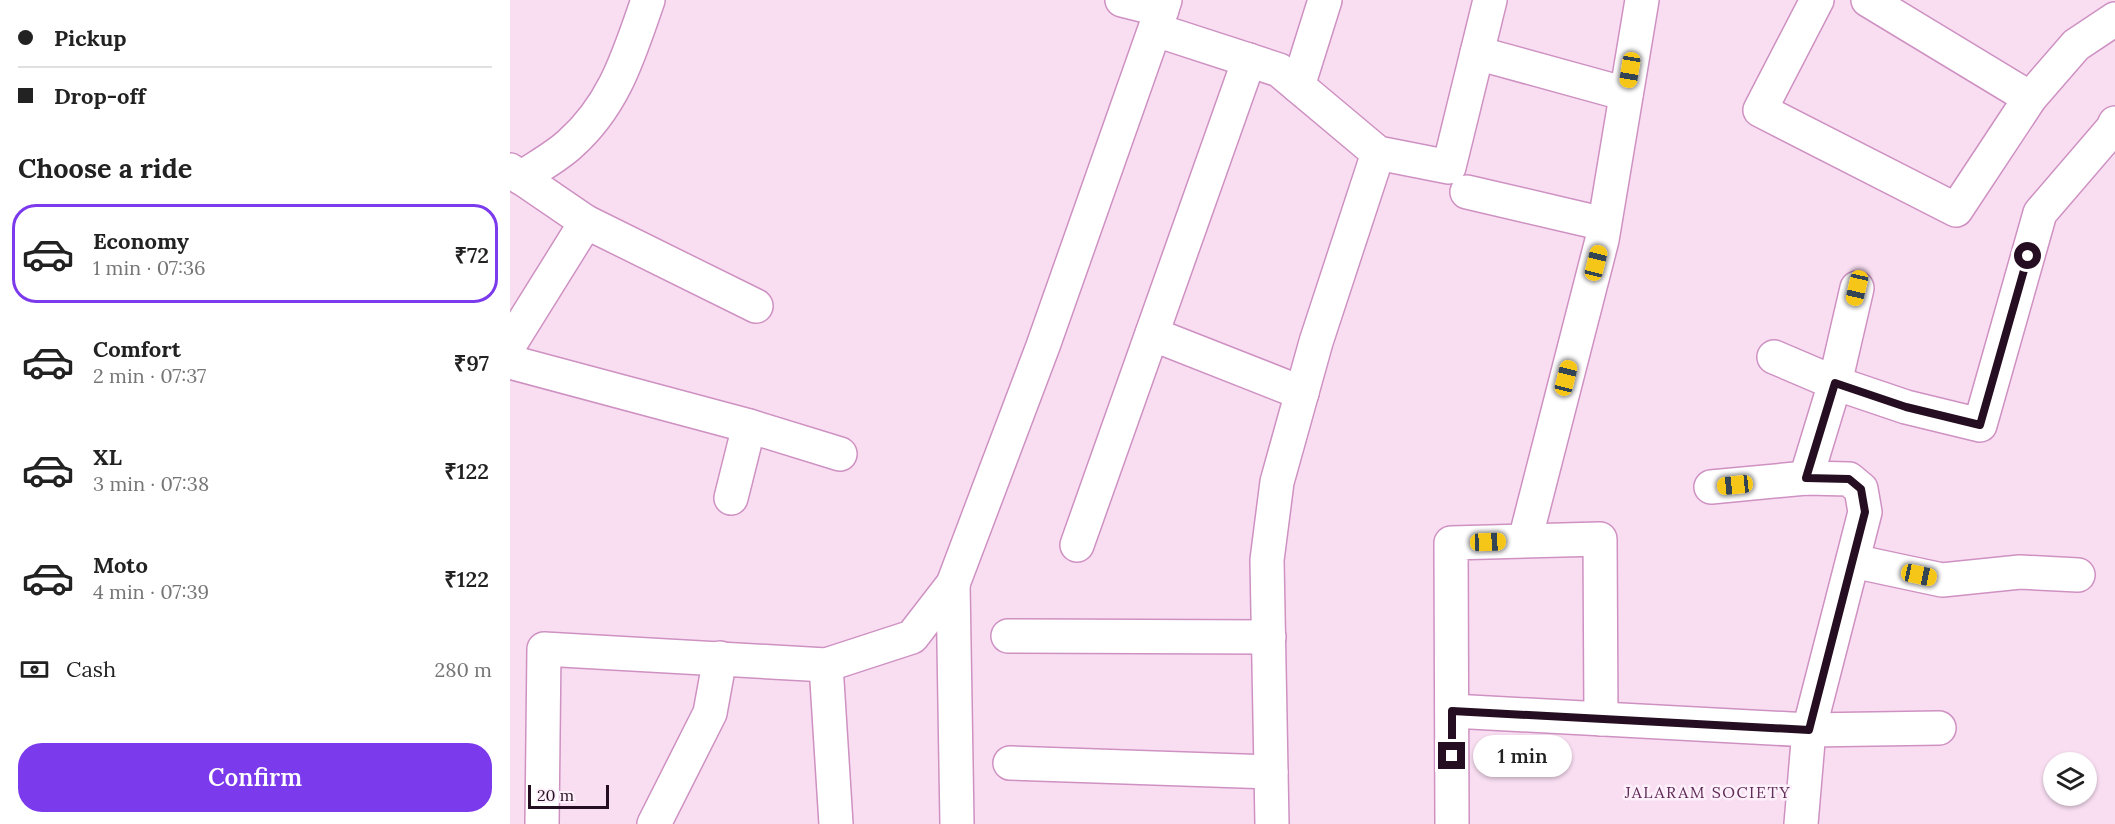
<!DOCTYPE html>
<html lang="en">
<head>
<meta charset="utf-8">
<style>
  :root { --surface:#fff; --page:#f6f6f6; --text:#222; --muted:#767676; --line:#e0e0e0; --accent:#7c3aed }
  body { margin:0; font-family:Lora,serif; background:var(--page); color:var(--text); height:100vh; display:flex; flex-direction:column; font-size:22px; white-space:nowrap }
  * { box-sizing:border-box; margin:0 }
  p { font-size:20px; color:var(--muted) }
  .icon { flex:none; width:33px; height:33px; fill:none; stroke:currentColor; stroke-width:2; stroke-linecap:round; stroke-linejoin:round }
  .map { position:relative; flex:1; overflow:hidden }
  .side { display:flex; flex-direction:column; background:var(--surface); width:510px }
  .side>* { flex:none }
  .banner { display:grid; align-content:center; height:132px; padding:0 18px; background:var(--surface) }
  .tools { position:absolute; left:1533px; top:752px; display:grid; gap:12px }
  .tools a { display:grid; place-items:center; width:54px; height:54px; border-radius:50%; background:var(--surface); box-shadow:0 2px 4px #0004; font-size:30px }
  .scale { position:absolute; left:18px; bottom:15px; width:81px; box-sizing:border-box; padding-left:6px; border:3px solid #250e21; border-top:0; font-size:16px; line-height:21px; white-space:nowrap; color:#250e21; -webkit-text-stroke:4px #fdf0fa; paint-order:stroke }
  .end { position:absolute; width:27px; height:27px; margin:-14px; border:8px solid #250e21; background:#fff; box-shadow:0 0 0 3px #fff }
  .from { border-radius:50% }
  .bubble { position:absolute; height:42px; border-radius:21px; background:var(--surface); box-shadow:0 2px 4px #0004; font-size:20px; font-weight:600; line-height:42px; text-align:center }
  .car { position:absolute; width:18px; height:36px; margin:-18px -9px; border-radius:8px; box-shadow:0 0 4px 2px #0007; background:linear-gradient(#f5c518 24%,#345 0 40%,#f5c518 0 76%,#345 0 86%,#f5c518 0) }
  .banner b { display:flex; align-items:center; gap:21px; height:57px; font-size:22px }
  .banner b+b { border-top:2px solid var(--line) }
  .banner i { width:15px; height:15px; background:var(--text) }
  ul { padding:0; list-style:none }
  li { display:flex; align-items:center; gap:18px; height:99px; margin:0 12px 9px; padding:0 6px; border:3px solid transparent; border-radius:24px }
  li div { flex:1 }
  li b { display:block; font-size:22px }
  li em { font-style:normal; font-weight:600 }
  li.selected { border-color:var(--accent) }
  li>.icon { width:54px; height:54px; stroke-width:1.5 }
  h2 { padding:0 18px; font-size:27px; line-height:72px }
  .pay { display:flex; align-items:center; gap:15px; height:66px; padding:0 18px; font-size:22px }
  .pay p { margin-inline-start:auto }
  .button { display:flex; gap:12px; margin-top:auto; padding:12px 18px }
  .button a { flex:1; height:69px; border-radius:24px; background:var(--accent); color:#fff; font-size:24px; font-weight:600; line-height:69px; text-align:center }
  main { display:flex; flex:1; min-height:0 }
  .map>svg:first-child { display:block }
  .lines { fill:none; stroke-linecap:round; stroke-linejoin:round }
  .minor-casing { stroke:#ce91c2; stroke-width:36 }
  .minor { stroke:#fff; stroke-width:33 }
  .route { stroke:#250e21; stroke-width:8 }
  .labels { text-anchor:middle; dominant-baseline:central; stroke-width:5; stroke-linejoin:round; paint-order:stroke }
  .neighbourhood-label { font-size:16px; letter-spacing:1.5px; fill:#602b57; stroke:#fdf0fa }
</style>
</head>
<body>
<main>
<section class="side">
<div class="banner">
<b><i class="from"></i>Pickup</b>
<b><i></i>Drop-off</b>
</div>
<h2>Choose a ride</h2>
<ul>
<li class="selected"><svg class="icon" aria-label="car" viewBox="0 0 24 24"><path d="M5 17H2v-5l4-1 3-4h7l3 4 3 1v5h-3M9 17h6M6 11h13"/><circle cx="7" cy="17" r="2"/><circle cx="17" cy="17" r="2"/></svg><div><b>Economy</b><p>1 min · 07:36</p></div><em>₹72</em></li>
<li><svg class="icon" aria-label="car" viewBox="0 0 24 24"><path d="M5 17H2v-5l4-1 3-4h7l3 4 3 1v5h-3M9 17h6M6 11h13"/><circle cx="7" cy="17" r="2"/><circle cx="17" cy="17" r="2"/></svg><div><b>Comfort</b><p>2 min · 07:37</p></div><em>₹97</em></li>
<li><svg class="icon" aria-label="car" viewBox="0 0 24 24"><path d="M5 17H2v-5l4-1 3-4h7l3 4 3 1v5h-3M9 17h6M6 11h13"/><circle cx="7" cy="17" r="2"/><circle cx="17" cy="17" r="2"/></svg><div><b>XL</b><p>3 min · 07:38</p></div><em>₹122</em></li>
<li><svg class="icon" aria-label="car" viewBox="0 0 24 24"><path d="M5 17H2v-5l4-1 3-4h7l3 4 3 1v5h-3M9 17h6M6 11h13"/><circle cx="7" cy="17" r="2"/><circle cx="17" cy="17" r="2"/></svg><div><b>Moto</b><p>4 min · 07:39</p></div><em>₹122</em></li>
</ul>
<div class="pay"><svg class="icon" aria-label="cash" viewBox="0 0 24 24"><path d="M3 7h18v10H3z"/><circle cx="12" cy="12" r="2"/></svg>Cash<p>280 m</p></div>
<div class="button"><a>Confirm</a></div>
</section>
<div class="map">
<svg width="1605" height="824" viewBox="0 0 1605 824">
  <rect width="100%" height="100%" fill="#f9def2"/>
  <g class="lines">
    <g class="minor-casing">
      <g id="minor">
        <path d="M612,0L652,10"/>
        <path d="M1307,0L1250,110L1446,210L1520,98L1566,45L1605,19"/>
        <path d="M1358,0L1520,98"/>
        <path d="M646,30L769,70L868,153L939,167L980,0"/>
        <path d="M967,53L1116,94"/>
        <path d="M788,86L815,0"/>
        <path d="M0,170L76,222L246,306"/>
        <path d="M11,178C27,167 46,157 60,144C105,104 119,54 138,0"/>
        <path d="M957,192L1094,224"/>
        <path d="M642,334L792,393"/>
        <path d="M0,344L76,222"/>
        <path d="M1264,357L1325,383L1396,407L1470,425L1530,213L1603,128L1605,123"/>
        <path d="M0,362L239,426L330,454"/>
        <path d="M1296,478L1325,383L1347,288"/>
        <path d="M1201,487L1296,478L1339,479L1351,489L1355,512L1299,730L1291,824"/>
        <path d="M221,498L239,426"/>
        <path d="M1015,540L1092,240L1132,0"/>
        <path d="M567,545L739,60"/>
        <path d="M1343,561L1432,580L1510,572L1568,575"/>
        <path d="M443,584L447,824"/>
        <path d="M498,636L759,637"/>
        <path d="M316,665L326,824"/>
        <path d="M942,711L1299,730L1429,728"/>
        <path d="M500,763L761,772"/>
        <path d="M32,824L34,649L316,665L402,637L443,584L533,346L655,0"/>
        <path d="M144,824L200,713L210,658"/>
        <path d="M762,824L757,560L767,482L806,342L868,153"/>
        <path d="M942,824L941,543L1090,539L1091,719"/>
      </g>
    </g>
    <use href="#minor" class="minor"/>
  </g>
  <g class="lines">
    <path class="route" d="M942,756V711L1299,730L1355,512L1351,489L1339,479L1296,478L1325,383L1396,407L1470,425L1518,256"/>
  </g>
  <g class="labels">
    <g class="neighbourhood-label">
      <text x="1198" y="792">JALARAM SOCIETY</text>
    </g>
  </g>
</svg>
<div class="tools">
<a><svg class="icon" aria-label="layers" viewBox="0 0 24 24"><path d="M12 4l9 5-9 5-9-5zM3 14l9 5 9-5"/></svg></a>
</div>
<div class="scale">20 m</div>
<i class="end from" style="left:1518px;top:256px"></i>
<i class="end" style="left:942px;top:756px"></i>
<div class="bubble" style="left:963px;top:735px;width:99px">1 min</div>
<i class="car" style="left:1120px;top:70px;rotate:189deg"></i>
<i class="car" style="left:1086px;top:263px;rotate:14deg"></i>
<i class="car" style="left:1347px;top:288px;rotate:193deg"></i>
<i class="car" style="left:1056px;top:378px;rotate:14deg"></i>
<i class="car" style="left:1225px;top:485px;rotate:264deg"></i>
<i class="car" style="left:978px;top:542px;rotate:88deg"></i>
<i class="car" style="left:1409px;top:575px;rotate:102deg"></i>
</div>
</main>
</body>
</html>
